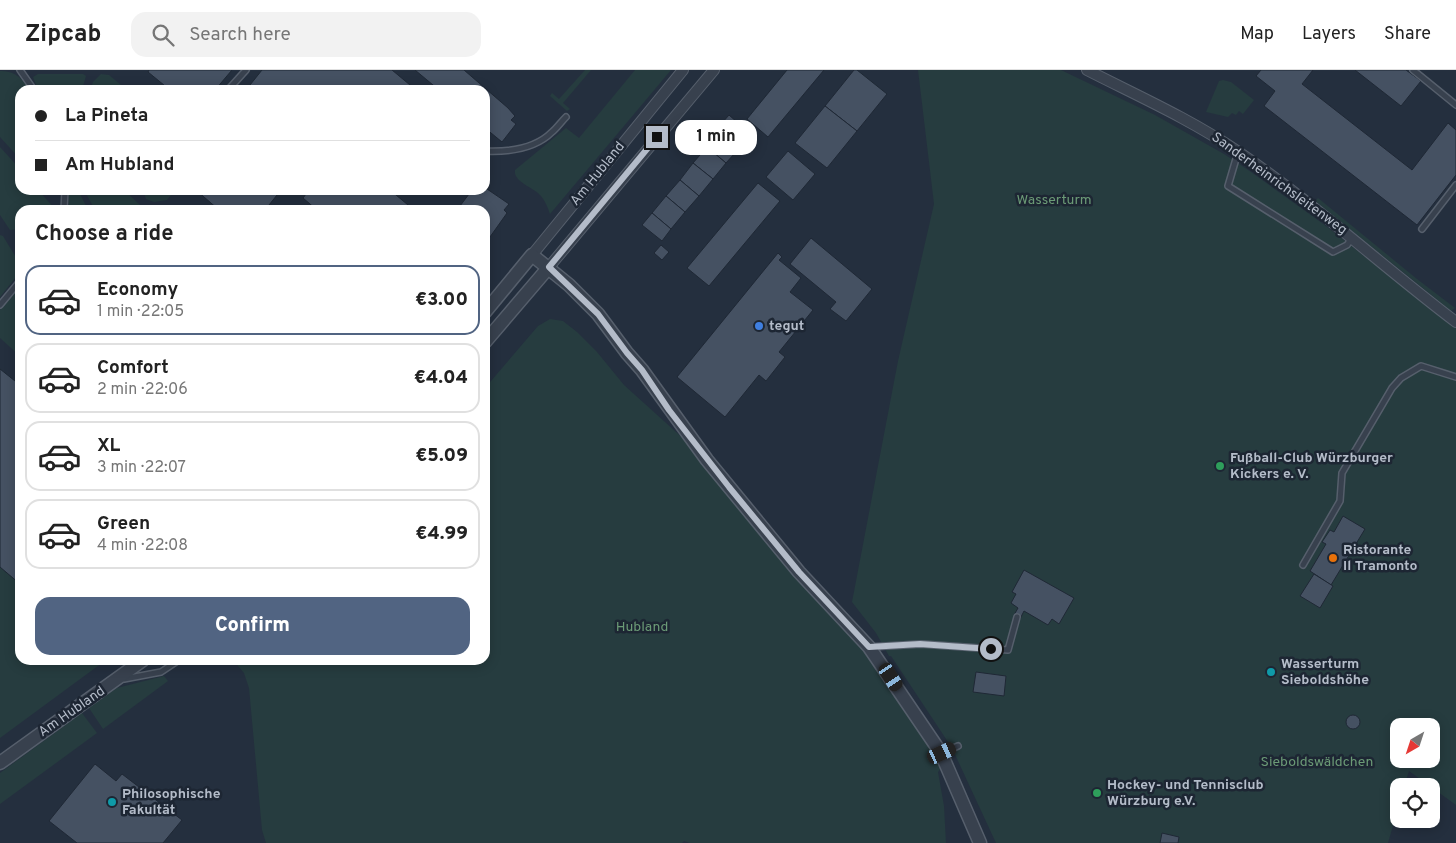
<!DOCTYPE html>
<html lang="en">
<head>
<meta charset="utf-8">
<style>
  :root { --surface:#fff; --page:#f2f2f2; --text:#222; --muted:#767676; --line:#e0e0e0; --accent:#516482 }
  body { margin:0; font-family:Overpass,sans-serif; background:var(--page); color:var(--text); height:100vh; display:flex; flex-direction:column; font-size:19px; white-space:nowrap }
  * { box-sizing:border-box; margin:0 }
  p { font-size:16px; color:var(--muted) }
  .icon { flex:none; width:28px; height:28px; fill:none; stroke:currentColor; stroke-width:2; stroke-linecap:round; stroke-linejoin:round }
  .map { position:relative; flex:1; overflow:hidden }
  .details { position:absolute; left:15px; top:135px; width:475px; height:460px; display:flex; flex-direction:column; background:var(--surface); border-radius:15px; box-shadow:0 2px 12px #0003 }
  .details>* { flex:none }
  .guide { position:absolute; left:15px; top:15px; width:475px; height:110px; border-radius:15px; box-shadow:0 2px 12px #0003; display:grid; align-content:center; height:110px; padding:0 20px; background:var(--surface) }
  .needle { width:32px; rotate:219deg }
  .buttons { position:absolute; left:1390px; top:648px; display:grid; gap:10px }
  .buttons a { display:grid; place-items:center; width:50px; height:50px; border-radius:10px; background:var(--surface); box-shadow:0 2px 12px #0003; font-size:25px }
  .end { position:absolute; width:22px; height:22px; margin:-11px; border:6px solid #b4bcc9; background:#111; box-shadow:0 0 0 2px #111 }
  .from { border-radius:50% }
  .bubble { position:absolute; height:35px; border-radius:15px; background:var(--surface); box-shadow:0 2px 12px #0003; font-size:16px; font-weight:800; line-height:35px; text-align:center }
  .car { position:absolute; width:15px; height:30px; margin:-15px -8px; border-radius:6px; box-shadow:0 0 4px 1px #0007; background:linear-gradient(#222 24%,#8ab4d8 0 40%,#222 0 76%,#8ab4d8 0 86%,#222 0) }
  .guide b { display:flex; align-items:center; gap:18px; height:48px; font-size:19px }
  .guide b+b { border-top:1px solid var(--line) }
  .guide i { width:12px; height:12px; background:var(--text) }
  ul { padding:0; list-style:none }
  li { display:flex; align-items:center; gap:15px; height:70px; margin:0 10px 8px; padding:0 10px; border:2px solid var(--line); border-radius:15px }
  li div { flex:1 }
  li b { display:block; font-size:19px }
  li em { font-style:normal; font-weight:800 }
  li.current { border-color:var(--accent) }
  li>.icon { width:45px; height:45px; stroke-width:1.5 }
  h2 { padding:0 20px; font-size:22px; line-height:60px }
  .primary-button { display:flex; gap:10px; margin-top:auto; padding:10px 20px }
  .primary-button a { flex:1; height:58px; border-radius:15px; background:var(--accent); color:#fff; font-size:20px; font-weight:800; line-height:58px; text-align:center }
  header { display:flex; align-items:center; gap:30px; box-sizing:border-box; height:70px; padding:0 25px; background:var(--surface); border-bottom:1px solid var(--line) }
  header strong { font-size:24px }
  nav { display:flex; gap:28px; margin-inline-start:auto; font-size:18px }
  .search { width:350px; height:45px; background:var(--page); display:flex; align-items:center; gap:12px; box-sizing:border-box; padding:0 18px; border-radius:15px; color:var(--muted); font-size:19px }
  .map>svg:first-child { display:block }
  .green { fill:#263c3f; fill-rule:evenodd }
  .building { fill:#455162; stroke:#1f2835 }
  .lines { fill:none; stroke-linecap:round; stroke-linejoin:round }
  .service-casing { stroke:#565f6c; stroke-width:8 }
  .minor-casing { stroke:#565f6c; stroke-width:12 }
  .tertiary-casing { stroke:#565f6c; stroke-width:15 }
  .service { stroke:#38414e; stroke-width:5 }
  .minor { stroke:#38414e; stroke-width:10 }
  .tertiary { stroke:#38414e; stroke-width:12 }
  .route { stroke:#b4bcc9; stroke-width:6 }
  .shop-dot { fill:#3f7fe0; stroke:#1d2633; stroke-width:2 }
  .leisure-dot { fill:#2e9e5b; stroke:#1d2633; stroke-width:2 }
  .food-dot { fill:#e8710a; stroke:#1d2633; stroke-width:2 }
  .culture-dot { fill:#0f9aa8; stroke:#1d2633; stroke-width:2 }
  .labels { text-anchor:middle; dominant-baseline:central; stroke-width:5; stroke-linejoin:round; paint-order:stroke }
  .street-label { font-size:14px; fill:#b4bcc9; stroke:#1d2633 }
  .park-label { font-size:14px; fill:#6b9a76; stroke:#1d2633 }
  .poi-label { font-size:14px; font-weight:bold; fill:#b4bcc9; stroke:#1d2633; text-anchor:start }
</style>
</head>
<body>
<header>
<strong>Zipcab</strong>
<div class="search"><svg class="icon" aria-label="search" viewBox="0 0 24 24"><circle cx="10" cy="10" r="6"/><path d="M15 15l6 6"/></svg>Search here</div>
<nav><a>Map</a><a>Layers</a><a>Share</a></nav>
</header>
<div class="map">
<svg width="1456" height="773" viewBox="0 0 1456 773">
  <rect width="100%" height="100%" fill="#242f3e"/>
  <g class="green">
    <path d="M585,0H591L563,33L570,39L567,41L550,26L552,23L559,29Z"/>
    <path d="M635,0H671L550,144C548,138 545,130 540,125C533,117 513,112 515,100L566,58L579,68Z"/>
    <path d="M918,0H1061L1155,45L1224,84L1251,102L1322,153L1456,258V735L1409,701L1404,716H1399V735L1388,773H996L952,678L891,586H889L876,563L852,532L898,291L934,134ZM1399,656H1431V689H1399Z"/>
    <path d="M0,1C14,0 23,9 30,20H20V89L0,67Z"/>
    <path d="M38,4H83L86,6L82,20H38L33,7Z"/>
    <path d="M101,4L109,5L127,20H90L93,12Z"/>
    <path d="M1223,10L1231,12L1254,30L1243,44L1239,41L1236,45L1232,43L1228,47L1206,42L1219,11Z"/>
    <path d="M0,77L20,99V120H38L56,140H20V159L10,160L0,145Z"/>
    <path d="M68,120H78L88,140H69Z"/>
    <path d="M84,120H124L140,135L141,140H95Z"/>
    <path d="M143,120H175L167,130L154,132L146,129Z"/>
    <path d="M1318,128L1417,209L1455,238L1451,241L1315,131Z"/>
    <path d="M0,165L3,166L20,194V202L0,227Z"/>
    <path d="M20,215V286L0,268V240Z"/>
    <path d="M550,249L563,251L577,262L597,282L624,315L707,390L838,543L946,692L938,702L944,736L946,773H690L684,771L682,773H266L262,760L249,618L244,603L233,590H485V318L538,256Z"/>
    <path d="M0,497L20,514V590H106L0,668Z"/>
    <path d="M164,606L168,611L103,659L89,638L117,618Z"/>
    <path d="M82,643L97,663L0,734V703Z"/>
  </g>
  <g class="building">
    <path d="M149,0H232L215,20H170L148,2Z"/>
    <path d="M262,0H392L416,20H246Z"/>
    <path d="M415,0H464L508,38L515,46L511,50L516,54L502,72L485,58V20H439Z"/>
    <path d="M787,0H824L768,67L747,49Z"/>
    <path d="M854,0H857L887,24L857,61L825,36Z"/>
    <path d="M1261,0H1313L1302,14L1412,100L1448,53L1456,60V105L1417,155L1264,36L1275,21L1256,6Z"/>
    <path d="M1355,0H1406L1421,11L1401,36Z"/>
    <path d="M825,36L857,61L827,98L795,73Z"/>
    <path d="M729,45L747,61L733,78L714,62Z"/>
    <path d="M715,67L735,83L726,93L707,77Z"/>
    <path d="M707,77L726,93L713,109L693,93Z"/>
    <path d="M788,81L815,104L793,130L766,107Z"/>
    <path d="M693,93L713,109L699,126L680,110Z"/>
    <path d="M680,110L699,126L685,142L666,126Z"/>
    <path d="M758,113L780,131L709,216L687,198Z"/>
    <path d="M485,114L489,116L487,119L509,134L504,140L507,143L485,174V140H457L472,120H485Z"/>
    <path d="M196,120H281L265,140H219Z"/>
    <path d="M309,120H390L414,140H317L303,128Z"/>
    <path d="M666,126L685,142L671,159L652,143Z"/>
    <path d="M652,143L671,159L662,171L642,155Z"/>
    <path d="M811,168L872,219L846,251L830,239L836,232L790,194Z"/>
    <path d="M661,175L669,182L662,190L654,183Z"/>
    <path d="M778,183L782,187L779,190L801,208L790,222L813,240L779,282L785,287L766,311L759,305L725,347L677,307Z"/>
    <path d="M0,299L20,315V514L0,497Z"/>
    <path d="M1343,446L1365,459L1331,515L1310,501L1326,474L1322,472L1330,460L1334,462Z"/>
    <path d="M1024,500L1074,528L1059,554L1052,549L1048,555L1024,541L1020,549L1014,545L1018,538L1011,533L1016,524L1012,522Z"/>
    <path d="M1314,504L1333,516L1320,538L1300,526Z"/>
    <path d="M976,602L1006,606L1004,626L973,622Z"/>
    <circle cx="1353" cy="652" r="7"/>
    <path d="M95,694L116,711L122,704L182,750L163,773H77L49,751Z"/>
    <path d="M1399,745V749H1407L1403,757L1396,753Z"/>
    <path d="M1162,763L1179,767L1178,773H1160Z"/>
  </g>
  <g class="lines">
    <g class="service-casing">
      <g id="service">
        <path d="M20,0L34,20"/>
        <path d="M1413,0L1456,35"/>
        <path d="M228,20L246,0"/>
        <path d="M485,81C508,82 535,79 552,62C557,58 561,52 566,47"/>
        <path d="M1238,82L1228,116L1333,182L1347,175L1352,168"/>
        <path d="M64,140L65,120"/>
        <path d="M1422,159L1456,115"/>
        <path d="M0,235L20,211"/>
        <path d="M1303,495L1340,431L1342,403L1392,318L1401,308L1421,296L1456,307"/>
        <path d="M869,577L921,574L1008,580L1017,547"/>
        <path d="M124,609L161,602L179,590"/>
        <path d="M942,683L958,676"/>
      </g>
    </g>
    <g class="minor-casing">
      <g id="minor">
        <path d="M1087,0C1138,26 1190,49 1237,81C1314,133 1382,196 1456,252"/>
        <path d="M532,185L683,0"/>
        <path d="M549,197L714,0"/>
      </g>
    </g>
    <g class="tertiary-casing">
      <g id="tertiary">
        <path d="M485,242L532,185L569,215L598,244L627,283L642,300L707,390L799,502L869,577L941,683L980,773"/>
        <path d="M485,272L549,197"/>
        <path d="M0,693L143,590"/>
      </g>
    </g>
    <use href="#service" class="service"/>
    <use href="#minor" class="minor"/>
    <use href="#tertiary" class="tertiary"/>
  </g>
  <g class="lines">
    <path class="route" d="M657,67L549,197L598,244L627,283L642,300L669,340L729,417L799,502L869,577L920,574L991,579"/>
  </g>
  <circle class="shop-dot" cx="759" cy="256" r="5"/>
  <g class="leisure-dot">
    <circle cx="1220" cy="396" r="5"/>
    <circle cx="1097" cy="723" r="5"/>
  </g>
  <circle class="food-dot" cx="1333" cy="488" r="5"/>
  <g class="culture-dot">
    <circle cx="1271" cy="602" r="5"/>
    <circle cx="112" cy="732" r="5"/>
  </g>
  <g class="labels">
    <g class="street-label">
      <text transform="translate(598 104) rotate(-51)">Am Hubland</text>
      <text transform="translate(1279 114) rotate(36)">Sanderheinrichsleitenweg</text>
      <text transform="translate(72 642) rotate(-35)">Am Hubland</text>
    </g>
    <g class="park-label">
      <text x="1054" y="130">Wasserturm</text>
      <text x="642" y="557">Hubland</text>
      <text x="1317" y="692">Sieboldswäldchen</text>
    </g>
    <g class="poi-label">
      <text x="769" y="256">tegut</text>
      <text x="1230" y="388">Fußball-Club Würzburger<tspan x="1230" dy="16">Kickers e. V.</tspan></text>
      <text x="1343" y="480">Ristorante<tspan x="1343" dy="16">Il Tramonto</tspan></text>
      <text x="1281" y="594">Wasserturm<tspan x="1281" dy="16">Sieboldshöhe</tspan></text>
      <text x="1107" y="715">Hockey- und Tennisclub<tspan x="1107" dy="16">Würzburg e.V.</tspan></text>
      <text x="122" y="724">Philosophische<tspan x="122" dy="16">Fakultät</tspan></text>
    </g>
  </g>
</svg>
<div class="buttons">
<a><svg class="needle" viewBox="-14 -14 28 28"><path d="M0-13l5 13h-10z" fill="#e53935"/><path d="M0 13l5-13h-10z" fill="#767676"/></svg></a>
<a><svg class="icon" aria-label="locate" viewBox="0 0 24 24"><circle cx="12" cy="12" r="6"/><path d="M12 2v4M12 18v4M2 12h4M18 12h4"/></svg></a>
</div>
<i class="end from" style="left:991px;top:579px"></i>
<i class="end" style="left:657px;top:67px"></i>
<div class="bubble" style="left:675px;top:50px;width:82px">1 min</div>
<i class="car" style="left:891px;top:607px;rotate:147deg"></i>
<i class="car" style="left:942px;top:683px;rotate:65deg"></i>
<div class="guide">
<b><i class="from"></i>La Pineta</b>
<b><i></i>Am Hubland</b>
</div>
<section class="details">
<h2>Choose a ride</h2>
<ul>
<li class="current"><svg class="icon" aria-label="car" viewBox="0 0 24 24"><path d="M5 17H2v-5l4-1 3-4h7l3 4 3 1v5h-3M9 17h6M6 11h13"/><circle cx="7" cy="17" r="2"/><circle cx="17" cy="17" r="2"/></svg><div><b>Economy</b><p>1 min · 22:05</p></div><em>€3.00</em></li>
<li><svg class="icon" aria-label="car" viewBox="0 0 24 24"><path d="M5 17H2v-5l4-1 3-4h7l3 4 3 1v5h-3M9 17h6M6 11h13"/><circle cx="7" cy="17" r="2"/><circle cx="17" cy="17" r="2"/></svg><div><b>Comfort</b><p>2 min · 22:06</p></div><em>€4.04</em></li>
<li><svg class="icon" aria-label="car" viewBox="0 0 24 24"><path d="M5 17H2v-5l4-1 3-4h7l3 4 3 1v5h-3M9 17h6M6 11h13"/><circle cx="7" cy="17" r="2"/><circle cx="17" cy="17" r="2"/></svg><div><b>XL</b><p>3 min · 22:07</p></div><em>€5.09</em></li>
<li><svg class="icon" aria-label="car" viewBox="0 0 24 24"><path d="M5 17H2v-5l4-1 3-4h7l3 4 3 1v5h-3M9 17h6M6 11h13"/><circle cx="7" cy="17" r="2"/><circle cx="17" cy="17" r="2"/></svg><div><b>Green</b><p>4 min · 22:08</p></div><em>€4.99</em></li>
</ul>
<div class="primary-button"><a>Confirm</a></div>
</section>
</div>
</body>
</html>
